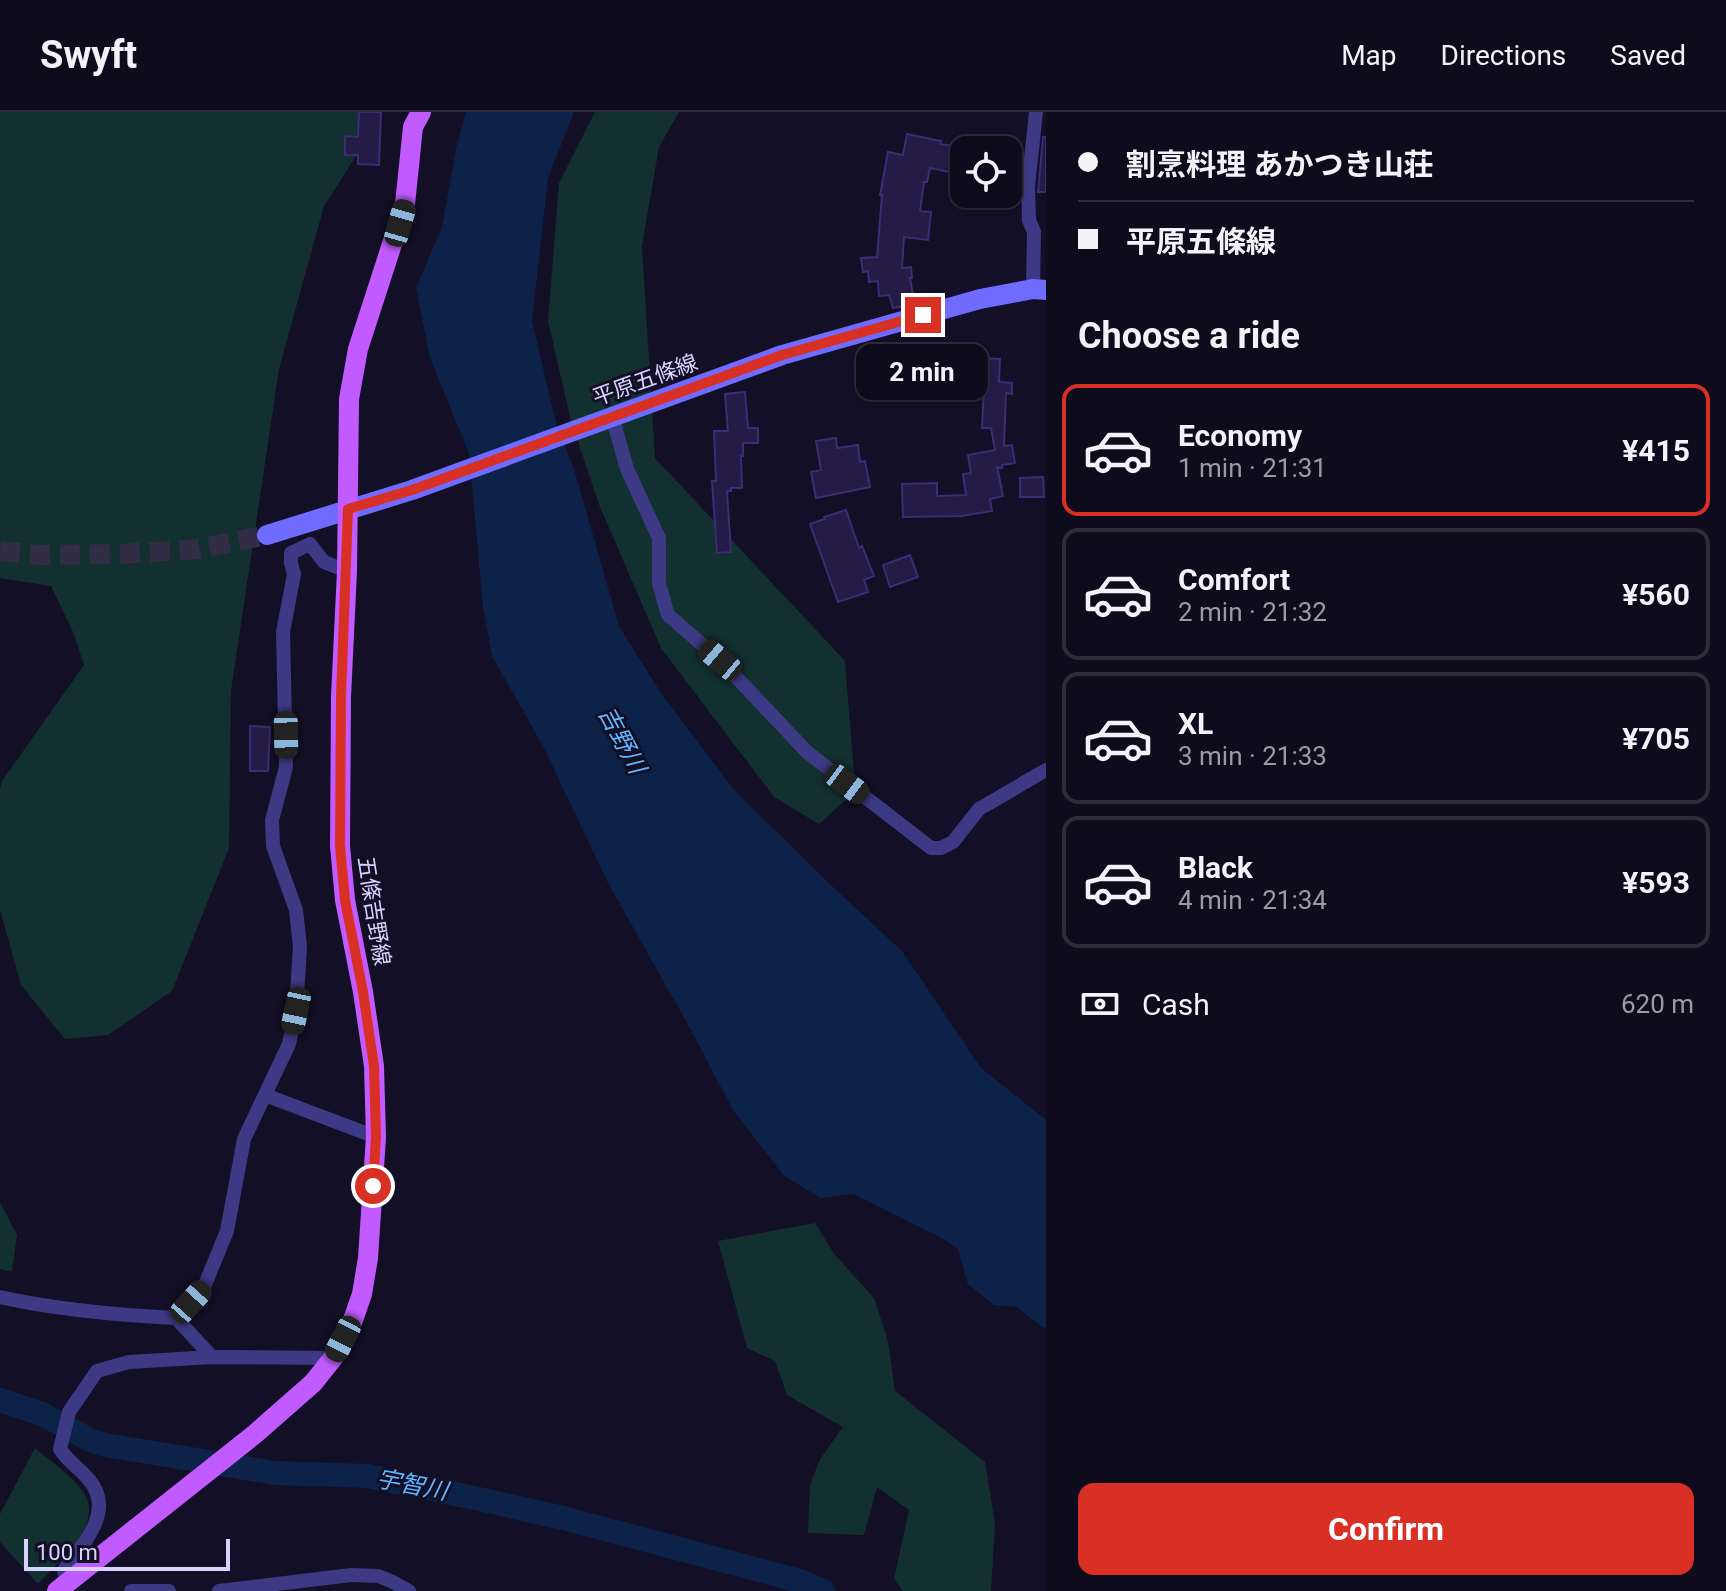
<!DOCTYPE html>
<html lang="en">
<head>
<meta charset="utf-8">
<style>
  :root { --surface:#0e0b1c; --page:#1c1929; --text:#f1f3f6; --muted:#9b9ba3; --line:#2e2b3b; --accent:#d93025 }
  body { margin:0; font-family:Roboto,"Noto Sans JP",sans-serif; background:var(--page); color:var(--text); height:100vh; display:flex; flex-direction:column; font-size:30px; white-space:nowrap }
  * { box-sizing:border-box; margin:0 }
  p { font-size:26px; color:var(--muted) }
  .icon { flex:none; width:44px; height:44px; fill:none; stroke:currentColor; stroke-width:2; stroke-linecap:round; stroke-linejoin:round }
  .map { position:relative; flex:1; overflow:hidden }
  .drawer { display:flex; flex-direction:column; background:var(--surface); width:680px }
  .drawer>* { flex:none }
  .banner { display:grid; align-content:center; height:176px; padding:0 32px; background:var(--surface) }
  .fabs { position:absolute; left:950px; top:24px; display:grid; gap:16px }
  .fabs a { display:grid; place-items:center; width:72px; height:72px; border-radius:16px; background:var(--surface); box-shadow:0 2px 6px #0004,0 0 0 2px var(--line); font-size:40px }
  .scale { position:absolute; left:24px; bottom:20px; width:206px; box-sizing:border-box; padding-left:8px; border:4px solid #d9d4ff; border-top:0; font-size:22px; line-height:28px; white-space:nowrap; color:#d9d4ff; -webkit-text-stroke:6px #130f26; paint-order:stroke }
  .end { position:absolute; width:36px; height:36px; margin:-18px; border:10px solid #d93025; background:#fff; box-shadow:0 0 0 4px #fff }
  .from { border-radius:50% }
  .bubble { position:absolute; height:56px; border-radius:16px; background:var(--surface); box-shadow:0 2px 6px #0004,0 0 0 2px var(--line); font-size:26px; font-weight:700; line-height:56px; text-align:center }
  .car { position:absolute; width:24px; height:48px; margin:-24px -12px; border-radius:10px; box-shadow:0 0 6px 2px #0007; background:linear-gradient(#222 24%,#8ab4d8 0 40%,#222 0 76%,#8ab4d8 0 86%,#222 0) }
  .banner b { display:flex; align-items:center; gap:28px; height:76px; font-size:30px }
  .banner b+b { border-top:2px solid var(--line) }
  .banner i { width:20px; height:20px; background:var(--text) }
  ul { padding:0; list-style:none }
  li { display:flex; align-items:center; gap:24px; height:132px; margin:0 16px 12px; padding:0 16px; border:4px solid var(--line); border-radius:16px }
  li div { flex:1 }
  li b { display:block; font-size:30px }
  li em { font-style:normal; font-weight:700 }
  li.on { border-color:var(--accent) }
  li>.icon { width:72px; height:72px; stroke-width:1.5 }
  h2 { padding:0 32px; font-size:36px; line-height:96px }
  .pay { display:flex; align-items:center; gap:20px; height:88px; padding:0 32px; font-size:30px }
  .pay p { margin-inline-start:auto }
  .button { display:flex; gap:16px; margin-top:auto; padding:16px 32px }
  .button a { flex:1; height:92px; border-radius:16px; background:var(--accent); color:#fff; font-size:32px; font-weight:700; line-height:92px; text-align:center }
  header { display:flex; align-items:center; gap:48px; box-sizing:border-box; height:112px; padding:0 40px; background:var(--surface); border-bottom:2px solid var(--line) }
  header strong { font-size:38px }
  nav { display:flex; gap:44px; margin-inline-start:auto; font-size:28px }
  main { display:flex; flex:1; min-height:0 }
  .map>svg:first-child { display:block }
  .green { fill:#12302f }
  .water { fill:#0c2248 }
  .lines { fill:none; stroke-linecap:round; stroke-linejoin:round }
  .river { stroke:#0c2248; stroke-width:24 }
  .building { fill:#241b47; stroke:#3b2d73; stroke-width:2 }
  .secondary-tunnel { stroke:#312d47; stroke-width:20; stroke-dasharray:20 10; stroke-linecap:butt }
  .minor { stroke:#3d3a85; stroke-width:14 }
  .secondary { stroke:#6f6bff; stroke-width:20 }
  .primary { stroke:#c25bff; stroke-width:20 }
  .route { stroke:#d93025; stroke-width:10 }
  .labels { text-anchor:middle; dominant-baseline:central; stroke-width:6; stroke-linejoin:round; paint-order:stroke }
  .street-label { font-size:22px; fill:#d9d4ff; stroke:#130f26 }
  .water-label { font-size:24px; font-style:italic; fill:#62b6ff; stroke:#130f26 }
</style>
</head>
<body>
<header>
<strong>Swyft</strong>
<nav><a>Map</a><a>Directions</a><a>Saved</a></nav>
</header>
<main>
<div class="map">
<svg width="1046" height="1479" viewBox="0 0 1046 1479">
  <rect width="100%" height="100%" fill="#130f26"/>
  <g class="green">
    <path d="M0,0H367L365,30L324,94L279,257L231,579L229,736L172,879L108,923L65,927L21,873L0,798V677L2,669L84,553L73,520L51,474L0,466Z"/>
    <path d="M595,0H679L659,35L642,134L655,346L845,549L854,661L847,687L819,712L774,685L661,536L600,395L571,309L548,209L559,71Z"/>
    <path d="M0,1090L17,1123L12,1160L0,1157Z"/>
    <path d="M815,1111L835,1143L874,1186L888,1229L895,1279L985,1350L995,1412L991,1479H903L894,1467L909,1398L877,1375L864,1423L808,1421L810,1373L820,1347L843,1315L787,1283L775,1249L747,1236L718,1129Z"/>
    <path d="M35,1336C50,1349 70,1362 82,1378C107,1411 59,1449 38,1472L0,1430V1402Z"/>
  </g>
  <path class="water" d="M466,0H574L548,66L532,209L556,311L574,357L619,514L661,581L735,679L834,776L902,839L981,956L1046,1008V1216L1042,1215L1017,1195L994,1193L968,1172L958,1137L940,1125L853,1082L821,1086L784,1064L733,998L691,918L608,771L544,636L492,544L483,495L469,341L430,246L416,176L442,115L457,32Z"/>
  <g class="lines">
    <path class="river" d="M0,1288L42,1302L88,1327L105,1333L276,1361L368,1364L470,1385L563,1406L800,1469L823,1479"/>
  </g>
  <g class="building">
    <path d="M359,0H381L379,53L358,52V43H345V24L358,25Z"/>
    <path d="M907,22L941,29L940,32L954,34L949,60L930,56L927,70H924L920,99L931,100L928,128L904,125L902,156L911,155L912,166H910L913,183L908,184L910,193L893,196L889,183L879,184L878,169L869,170L868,159L863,160L861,146L877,145L882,83H880L888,40L903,43Z"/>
    <path d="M1043,25H1046V80H1038Z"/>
    <path d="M980,246L1000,247L999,270L1012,271V282L1006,281L1004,334L1012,333L1015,351L1002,353V356H998L997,354L1003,384L990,387L992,399L961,404L903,405L902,372L937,371V384L966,383L963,362L971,361L968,343L995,338L991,316H982L985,257H979Z"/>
    <path d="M745,280L748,316H758V331H743V344H741L742,376H731V379H727L731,440L717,441L712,369H716L714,319H728L725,282Z"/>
    <path d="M836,326L837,336L858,333L860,350L865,349L870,375L816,386L811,360L821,358L816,329Z"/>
    <path d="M1043,365L1044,385H1020V366Z"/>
    <path d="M846,398L859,436L862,434L874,464L864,468L868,480L838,490L810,412L825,407L824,405Z"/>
    <path d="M910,443L918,465L890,475L883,453Z"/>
    <path d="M250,614L270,615L268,659H250Z"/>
  </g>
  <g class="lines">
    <path class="secondary-tunnel" d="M0,439L41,443L121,442L199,437L267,423"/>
    <g class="minor">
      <path d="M1033,177L1034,120L1029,108L1028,75L1036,0"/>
      <path d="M612,304L627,357L659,426V472L668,503L720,548L807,640L931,736H941L953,730L979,697L1046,658"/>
      <path d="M265,983L376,1025"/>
      <path d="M0,1185C58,1198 117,1203 176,1206L212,1245"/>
      <path d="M176,1206L204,1175L227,1119L244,1027L289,932L296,899L300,834L296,798L273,734L272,708L286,655L283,520L294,462L291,451V441L310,432L324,450L347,459"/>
      <path d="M67,1471L64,1458C82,1434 115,1400 90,1369C81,1357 68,1350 60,1337L69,1300L97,1259L129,1250L212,1245L333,1246"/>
      <path d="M131,1479H169"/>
      <path d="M219,1479L351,1463L378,1464L391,1469L409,1479"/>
    </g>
    <path class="secondary" d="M267,423L412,378L782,243L980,187L1033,177L1046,178"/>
    <path class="primary" d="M57,1479L255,1322L313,1271L333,1246L353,1208L362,1182L368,1146L376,1025L374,954L363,880L345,788L340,734L341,585L347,459L349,287L358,237L405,92L413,15L421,0"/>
  </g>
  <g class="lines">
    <path class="route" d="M373,1074L376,1025L374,954L363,880L345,788L340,734L341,585L348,397L412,378L782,243L923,203"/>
  </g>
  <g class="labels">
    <g class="street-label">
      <text transform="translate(645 268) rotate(-20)">平原五條線</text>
      <text transform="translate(374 799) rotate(81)">五條吉野線</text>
    </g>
    <g class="water-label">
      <text transform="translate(622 628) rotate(62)">吉野川</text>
      <text transform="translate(412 1373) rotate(11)">宇智川</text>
    </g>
  </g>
</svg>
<div class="fabs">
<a><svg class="icon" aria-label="locate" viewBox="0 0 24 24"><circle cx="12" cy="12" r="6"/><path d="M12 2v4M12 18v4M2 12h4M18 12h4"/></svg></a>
</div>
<div class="scale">100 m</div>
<i class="end from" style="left:373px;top:1074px"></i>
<i class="end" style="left:923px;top:203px"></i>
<div class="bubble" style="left:856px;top:232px;width:132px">2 min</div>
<i class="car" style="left:400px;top:111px;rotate:16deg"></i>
<i class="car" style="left:720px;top:548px;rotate:310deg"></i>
<i class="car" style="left:286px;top:623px;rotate:179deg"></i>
<i class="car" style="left:847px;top:672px;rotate:127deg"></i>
<i class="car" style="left:296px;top:899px;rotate:192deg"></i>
<i class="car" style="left:191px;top:1190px;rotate:42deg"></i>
<i class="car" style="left:343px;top:1227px;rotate:207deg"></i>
</div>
<section class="drawer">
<div class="banner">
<b><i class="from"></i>割烹料理 あかつき山荘</b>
<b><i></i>平原五條線</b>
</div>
<h2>Choose a ride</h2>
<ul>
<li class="on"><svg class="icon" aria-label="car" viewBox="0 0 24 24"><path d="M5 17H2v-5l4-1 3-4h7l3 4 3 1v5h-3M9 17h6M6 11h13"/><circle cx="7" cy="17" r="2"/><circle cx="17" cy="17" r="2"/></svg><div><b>Economy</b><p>1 min · 21:31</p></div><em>¥415</em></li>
<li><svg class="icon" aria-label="car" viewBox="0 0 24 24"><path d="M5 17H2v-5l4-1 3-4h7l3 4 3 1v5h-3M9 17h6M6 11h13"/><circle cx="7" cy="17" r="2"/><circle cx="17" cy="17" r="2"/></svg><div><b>Comfort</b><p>2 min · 21:32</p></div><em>¥560</em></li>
<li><svg class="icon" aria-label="car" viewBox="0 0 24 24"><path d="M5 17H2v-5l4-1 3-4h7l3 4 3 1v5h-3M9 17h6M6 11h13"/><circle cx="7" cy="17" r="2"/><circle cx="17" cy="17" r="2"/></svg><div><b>XL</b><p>3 min · 21:33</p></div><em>¥705</em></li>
<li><svg class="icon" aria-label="car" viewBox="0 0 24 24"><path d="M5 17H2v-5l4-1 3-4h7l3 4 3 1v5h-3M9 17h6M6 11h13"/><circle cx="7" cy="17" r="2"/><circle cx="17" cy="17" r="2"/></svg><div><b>Black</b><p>4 min · 21:34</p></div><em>¥593</em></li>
</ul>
<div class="pay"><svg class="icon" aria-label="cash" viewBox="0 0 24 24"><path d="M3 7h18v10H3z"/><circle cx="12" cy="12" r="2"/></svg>Cash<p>620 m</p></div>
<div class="button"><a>Confirm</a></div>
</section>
</main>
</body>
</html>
